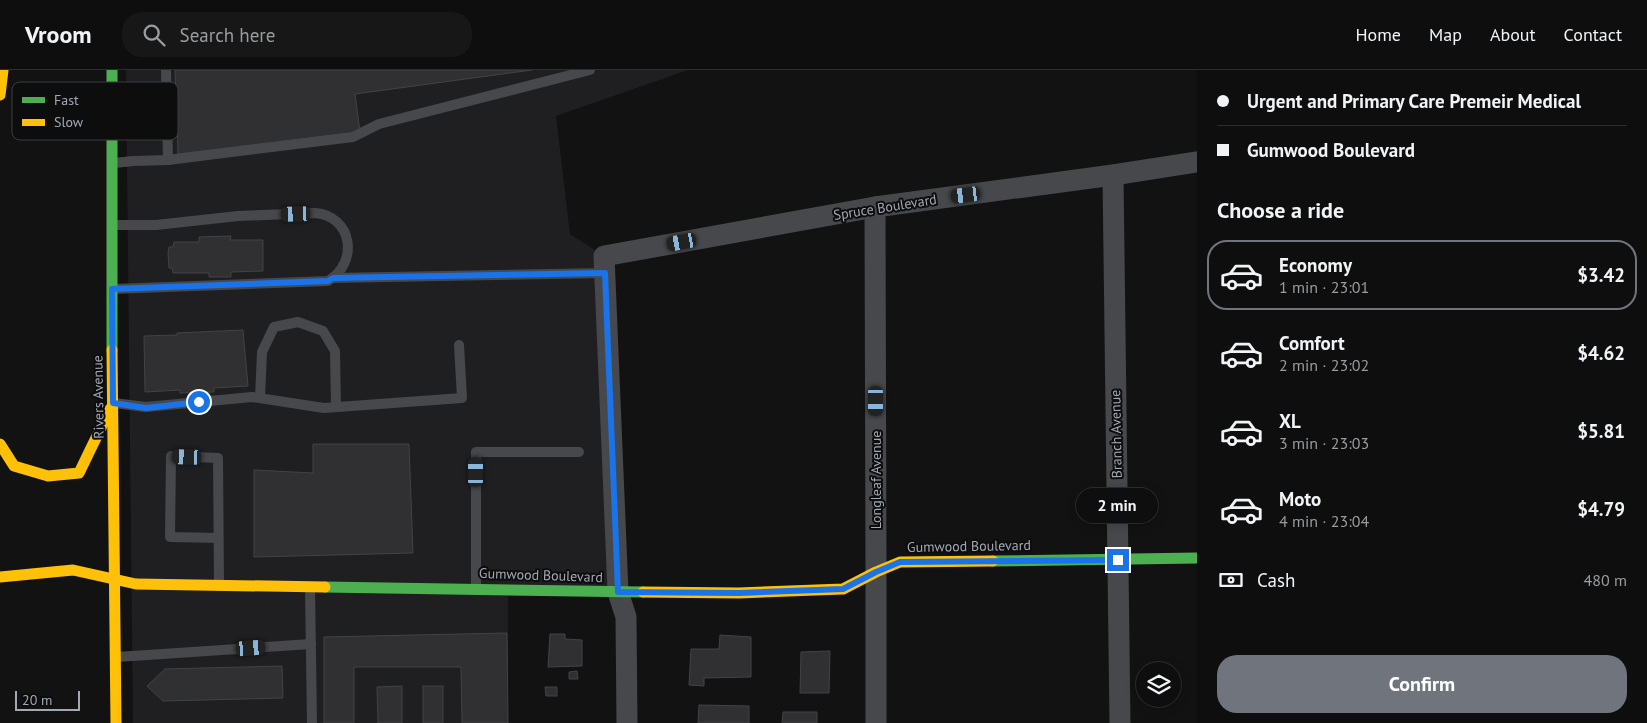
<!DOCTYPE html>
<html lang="en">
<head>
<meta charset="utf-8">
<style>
  :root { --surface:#0e0e0e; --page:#171717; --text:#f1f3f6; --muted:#9b9c9e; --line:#2e2e2e; --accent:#70747c }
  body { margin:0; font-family:"PT Sans",sans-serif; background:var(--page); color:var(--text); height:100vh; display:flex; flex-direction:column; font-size:19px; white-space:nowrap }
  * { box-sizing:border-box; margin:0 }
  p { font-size:16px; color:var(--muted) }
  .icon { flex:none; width:28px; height:28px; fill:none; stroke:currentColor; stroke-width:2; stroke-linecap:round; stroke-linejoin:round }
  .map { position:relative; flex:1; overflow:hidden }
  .details { display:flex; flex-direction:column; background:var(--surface); width:450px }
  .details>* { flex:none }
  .top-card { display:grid; align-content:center; height:110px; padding:0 20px; background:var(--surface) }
  .fabs { position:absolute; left:1136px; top:592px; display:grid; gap:10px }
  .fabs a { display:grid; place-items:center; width:45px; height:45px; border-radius:50%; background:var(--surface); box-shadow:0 2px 12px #0003,0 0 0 1px var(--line); font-size:25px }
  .scale { position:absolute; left:15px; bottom:12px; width:65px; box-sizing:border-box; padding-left:5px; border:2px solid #a3a9b4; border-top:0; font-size:14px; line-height:18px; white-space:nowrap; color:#a3a9b4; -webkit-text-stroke:4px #0d0d0e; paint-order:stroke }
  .end { position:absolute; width:22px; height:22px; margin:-11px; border:6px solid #1a73e8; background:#fff; box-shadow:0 0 0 2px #fff }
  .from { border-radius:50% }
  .bubble { position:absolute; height:35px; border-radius:18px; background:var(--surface); box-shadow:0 2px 12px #0003,0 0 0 1px var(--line); font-size:16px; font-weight:600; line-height:35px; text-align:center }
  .car { position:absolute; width:15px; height:30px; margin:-15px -8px; border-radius:6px; box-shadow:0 0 4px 1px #0007; background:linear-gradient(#222 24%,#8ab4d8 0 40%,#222 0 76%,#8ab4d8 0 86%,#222 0) }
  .top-card b { display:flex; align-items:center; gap:18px; height:48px; font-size:19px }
  .top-card b+b { border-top:1px solid var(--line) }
  .top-card i { width:12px; height:12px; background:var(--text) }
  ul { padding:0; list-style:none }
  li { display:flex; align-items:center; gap:15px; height:70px; margin:0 10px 8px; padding:0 10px; border:2px solid transparent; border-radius:20px }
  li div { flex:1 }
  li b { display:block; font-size:19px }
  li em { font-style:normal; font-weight:600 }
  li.active { border-color:var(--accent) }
  li>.icon { width:45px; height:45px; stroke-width:1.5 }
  h2 { padding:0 20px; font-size:22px; line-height:60px }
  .pay { display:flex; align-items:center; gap:12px; height:55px; padding:0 20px; font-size:19px }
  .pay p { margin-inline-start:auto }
  .button { display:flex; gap:10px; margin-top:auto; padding:10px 20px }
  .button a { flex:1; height:58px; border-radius:20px; background:var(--accent); color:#fff; font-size:20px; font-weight:600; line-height:58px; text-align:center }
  header { display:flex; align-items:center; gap:30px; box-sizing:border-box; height:70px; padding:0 25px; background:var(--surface); border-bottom:1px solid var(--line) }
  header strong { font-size:24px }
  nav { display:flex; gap:28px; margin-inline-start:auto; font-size:18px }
  .search { width:350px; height:45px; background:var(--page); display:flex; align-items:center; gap:12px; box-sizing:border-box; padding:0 18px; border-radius:20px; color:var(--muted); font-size:19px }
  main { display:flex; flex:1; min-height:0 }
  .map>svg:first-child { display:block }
  .built { fill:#1f1f21 }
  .building { fill:#303032; stroke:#424346 }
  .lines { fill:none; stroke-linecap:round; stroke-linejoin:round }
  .lane { stroke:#47484b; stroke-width:10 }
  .street { stroke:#47484b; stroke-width:21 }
  .fast { stroke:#4caf50; stroke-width:11 }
  .slow { stroke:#ffc107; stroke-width:11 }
  .route { stroke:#1a73e8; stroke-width:6 }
  .labels { text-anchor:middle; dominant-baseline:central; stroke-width:4; stroke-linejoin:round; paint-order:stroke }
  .street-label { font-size:14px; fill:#a3a9b4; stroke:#0d0d0e }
  .key { fill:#0d0d0e; stroke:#3a3c40; stroke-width:1 }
  .key-label { font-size:14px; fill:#a3a9b4 }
</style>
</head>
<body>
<header>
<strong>Vroom</strong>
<div class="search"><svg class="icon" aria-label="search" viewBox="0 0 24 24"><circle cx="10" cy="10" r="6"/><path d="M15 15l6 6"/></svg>Search here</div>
<nav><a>Home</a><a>Map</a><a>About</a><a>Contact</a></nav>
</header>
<main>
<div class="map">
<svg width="1197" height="653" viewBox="0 0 1197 653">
  <rect width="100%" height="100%" fill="#121213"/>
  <path class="built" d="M126,0H688L556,46L570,164L604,186L618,522L508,519V653H133Z"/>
  <g class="building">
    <path d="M175,0H532L355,24L360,62L178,84Z"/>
    <path d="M231,166L230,170H263V201L231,202V207H209V203H173L172,198H169L168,183L169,177H173L174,172H199V167Z"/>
    <path d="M243,260L248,316L214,318V322L180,323V320L145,322L144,266L177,265V263Z"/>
    <path d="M313,374H409L413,483L254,487V400L313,403Z"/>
    <path d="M507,563L508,653H462L461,597H354V653H324V567Z"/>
    <path d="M550,564H565V569L582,570V596L548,597Z"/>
    <path d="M720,565L751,567V607L704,608V616L689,615L691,579H719Z"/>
    <path d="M830,581L829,623H800L801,582Z"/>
    <path d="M282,596L283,628L163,631L147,616L165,599Z"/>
    <path d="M577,601L578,609H569V602Z"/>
    <path d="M402,616V653H378L377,617Z"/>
    <rect x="423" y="616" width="20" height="37"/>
    <path d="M545,617H557V626H546Z"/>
    <path d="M699,635L749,636V653H698Z"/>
    <path d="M783,642H817V653H782Z"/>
  </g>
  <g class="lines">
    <g class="lane">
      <path d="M168,90L353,67L379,54L590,0"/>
      <path d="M114,93L133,91L168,90L166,0"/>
      <path d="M112,155H156L238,146L315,143C353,146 359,193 328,211L112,219"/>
      <path d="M333,208L605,203"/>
      <path d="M260,328L262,282L274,257L298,252L323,261L335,281L336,337"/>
      <path d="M114,333L146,337L252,327L324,338L462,328L459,275"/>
      <path d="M218,468L170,467L171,386L218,388L219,514"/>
      <path d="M310,517L312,653"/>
      <path d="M476,517V382H579"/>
      <path d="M117,587L311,574"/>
    </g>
    <g class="street">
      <path d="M1113,105L1120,653"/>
      <path d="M875,137L876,502V653"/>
      <path d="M627,653L626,547L618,522L604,186L875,137L1113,105L1197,92"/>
    </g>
    <g class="fast">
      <path d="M112,0V280"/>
      <path d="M993,491L1197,488"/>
      <path d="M325,517L643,522"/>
    </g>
    <g class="slow">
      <path d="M0,25L3,0"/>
      <path d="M112,280L116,653"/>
      <path d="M0,374L14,396L48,406L79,403L110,339"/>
      <path d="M0,507L73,500L136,514L325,517"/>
      <path d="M643,522L739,523L843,519L876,502L900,492L993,491"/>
    </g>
  </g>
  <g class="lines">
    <path class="route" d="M199,332L146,338L113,333L112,219L328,211L333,208L605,203L618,522L739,523L843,519L876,502L900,492L1118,490"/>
  </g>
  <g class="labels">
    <g class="street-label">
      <text transform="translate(885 137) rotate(-9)">Spruce Boulevard</text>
      <text transform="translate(98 327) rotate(-91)">Rivers Avenue</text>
      <text transform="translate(1116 364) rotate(-91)">Branch Avenue</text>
      <text transform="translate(876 410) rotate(-90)">Longleaf Avenue</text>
      <text transform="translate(969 476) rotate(-1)">Gumwood Boulevard</text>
      <text transform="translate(541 505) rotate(2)">Gumwood Boulevard</text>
    </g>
  </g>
  <rect x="12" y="12" width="166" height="58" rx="8" class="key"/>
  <rect x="22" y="27" width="23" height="6" fill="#4caf50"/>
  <rect x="22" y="49" width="23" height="7" fill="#ffc107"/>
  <g class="key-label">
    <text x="54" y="35">Fast</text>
    <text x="54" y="57">Slow</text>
  </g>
</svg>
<div class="fabs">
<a><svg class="icon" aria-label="layers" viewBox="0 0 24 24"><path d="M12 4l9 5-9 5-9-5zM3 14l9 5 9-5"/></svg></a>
</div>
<div class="scale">20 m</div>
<i class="end from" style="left:199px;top:332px"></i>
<i class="end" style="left:1118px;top:490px"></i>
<div class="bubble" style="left:1076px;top:418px;width:82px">2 min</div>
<i class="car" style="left:966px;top:125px;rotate:263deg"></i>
<i class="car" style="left:296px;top:144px;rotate:268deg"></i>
<i class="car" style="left:682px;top:172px;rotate:260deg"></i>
<i class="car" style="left:876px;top:331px;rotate:180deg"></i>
<i class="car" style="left:187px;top:387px;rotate:272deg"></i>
<i class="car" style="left:476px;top:402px;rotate:0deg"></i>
<i class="car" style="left:251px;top:578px;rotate:86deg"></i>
</div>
<section class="details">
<div class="top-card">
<b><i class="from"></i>Urgent and Primary Care Premeir Medical</b>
<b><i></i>Gumwood Boulevard</b>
</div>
<h2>Choose a ride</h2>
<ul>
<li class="active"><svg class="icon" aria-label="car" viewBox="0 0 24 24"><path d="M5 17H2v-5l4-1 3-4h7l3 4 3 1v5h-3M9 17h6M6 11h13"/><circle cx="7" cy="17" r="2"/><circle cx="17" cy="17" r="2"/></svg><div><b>Economy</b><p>1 min · 23:01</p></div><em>$3.42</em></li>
<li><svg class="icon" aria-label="car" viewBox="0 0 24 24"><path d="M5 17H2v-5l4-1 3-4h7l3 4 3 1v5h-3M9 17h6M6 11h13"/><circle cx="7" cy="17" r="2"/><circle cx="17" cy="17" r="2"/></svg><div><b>Comfort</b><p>2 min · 23:02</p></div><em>$4.62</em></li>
<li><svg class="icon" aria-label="car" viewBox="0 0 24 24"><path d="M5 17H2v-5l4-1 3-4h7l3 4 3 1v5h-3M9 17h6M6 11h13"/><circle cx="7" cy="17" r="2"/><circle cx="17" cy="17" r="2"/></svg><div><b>XL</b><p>3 min · 23:03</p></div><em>$5.81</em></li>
<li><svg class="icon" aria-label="car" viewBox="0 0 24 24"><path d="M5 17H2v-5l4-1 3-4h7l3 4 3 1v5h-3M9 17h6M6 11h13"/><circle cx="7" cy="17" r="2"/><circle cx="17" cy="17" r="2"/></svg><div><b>Moto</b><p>4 min · 23:04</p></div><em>$4.79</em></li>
</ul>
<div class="pay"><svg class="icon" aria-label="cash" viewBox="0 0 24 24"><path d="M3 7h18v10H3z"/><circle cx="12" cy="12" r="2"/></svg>Cash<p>480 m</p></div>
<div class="button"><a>Confirm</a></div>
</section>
</main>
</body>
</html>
